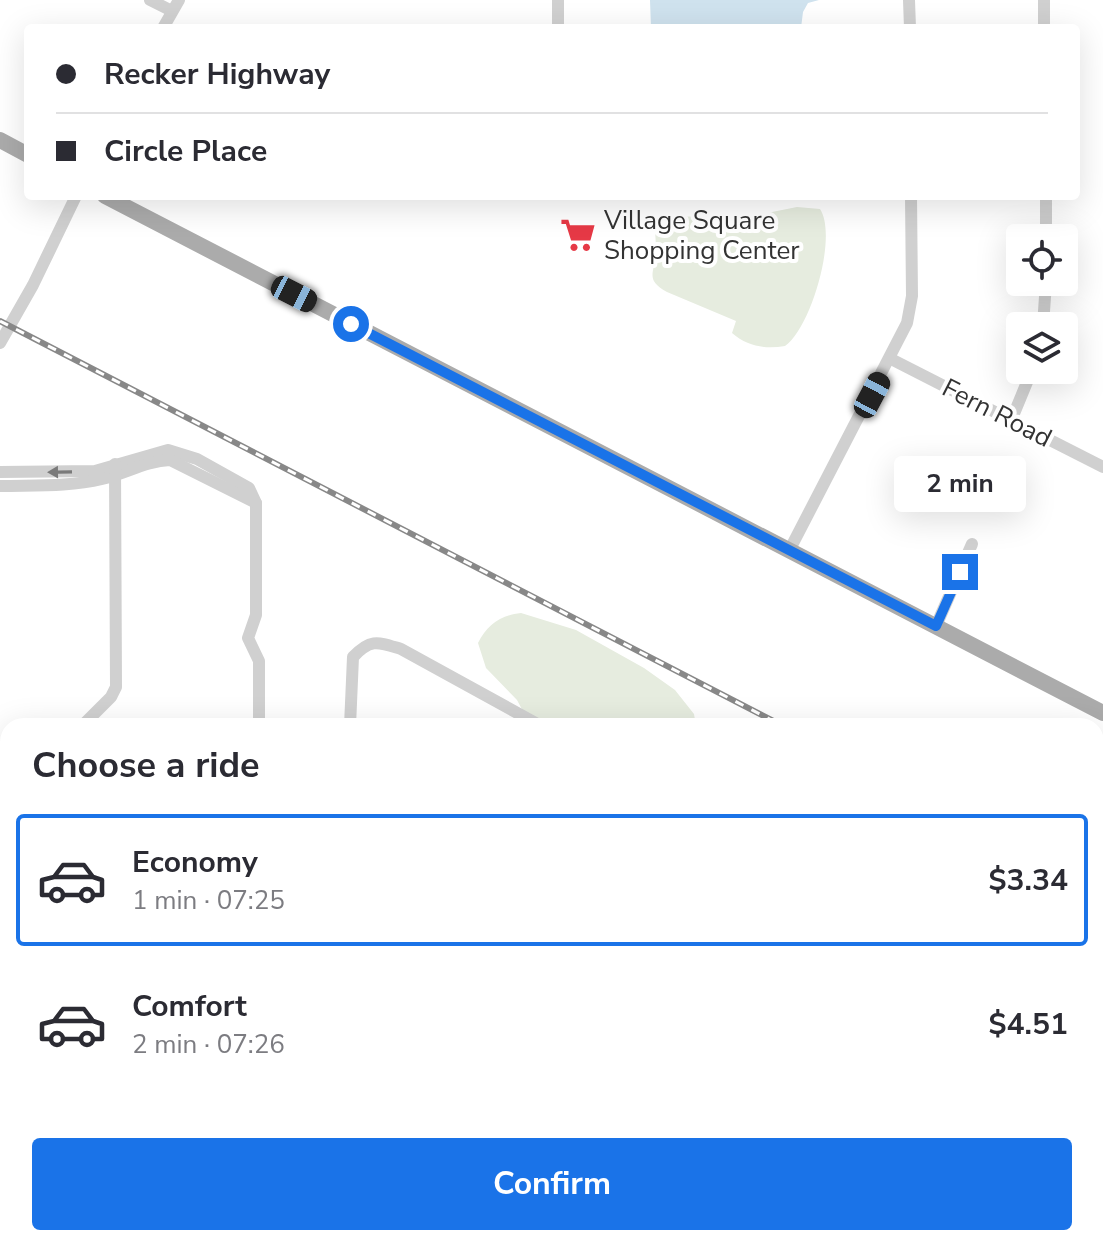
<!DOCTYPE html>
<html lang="en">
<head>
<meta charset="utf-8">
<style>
  :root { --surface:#fff; --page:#f2f2f3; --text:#2b2b33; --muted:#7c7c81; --line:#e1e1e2; --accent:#1a73e8 }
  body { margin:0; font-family:"Nunito Sans",sans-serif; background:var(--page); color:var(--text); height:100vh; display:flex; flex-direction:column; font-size:30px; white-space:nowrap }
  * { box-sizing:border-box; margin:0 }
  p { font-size:26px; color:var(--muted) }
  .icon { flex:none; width:44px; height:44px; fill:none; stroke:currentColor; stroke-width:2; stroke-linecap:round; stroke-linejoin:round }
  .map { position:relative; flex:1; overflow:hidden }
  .panel { position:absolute; left:0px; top:718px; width:1104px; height:528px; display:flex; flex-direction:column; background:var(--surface); border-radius:24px 24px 0 0; box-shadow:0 8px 32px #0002 }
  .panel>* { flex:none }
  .top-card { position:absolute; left:24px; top:24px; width:1056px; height:176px; border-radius:8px; box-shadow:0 8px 32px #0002; display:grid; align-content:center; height:176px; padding:0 32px; background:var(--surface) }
  .buttons { position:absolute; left:1006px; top:224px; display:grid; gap:16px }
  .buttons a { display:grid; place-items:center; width:72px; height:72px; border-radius:8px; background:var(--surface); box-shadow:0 8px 32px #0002; font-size:40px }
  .end { position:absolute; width:36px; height:36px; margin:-18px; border:10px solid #1a73e8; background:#fff; box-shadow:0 0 0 4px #fff }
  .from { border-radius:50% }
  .bubble { position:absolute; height:56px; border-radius:8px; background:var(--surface); box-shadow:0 8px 32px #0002; font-size:26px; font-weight:700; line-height:56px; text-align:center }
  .car { position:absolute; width:24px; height:48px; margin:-24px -12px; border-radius:10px; box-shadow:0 0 6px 2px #0007; background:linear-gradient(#222 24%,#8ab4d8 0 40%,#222 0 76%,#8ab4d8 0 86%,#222 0) }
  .top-card b { display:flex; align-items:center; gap:28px; height:76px; font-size:30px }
  .top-card b+b { border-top:2px solid var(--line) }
  .top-card i { width:20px; height:20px; background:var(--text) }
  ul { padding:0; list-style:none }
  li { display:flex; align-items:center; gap:24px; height:132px; margin:0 16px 12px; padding:0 16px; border:4px solid transparent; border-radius:8px }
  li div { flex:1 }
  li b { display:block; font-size:30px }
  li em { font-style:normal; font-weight:700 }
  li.on { border-color:var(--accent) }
  li>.icon { width:72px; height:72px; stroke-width:1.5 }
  h2 { padding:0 32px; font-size:36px; line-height:96px }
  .cta { display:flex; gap:16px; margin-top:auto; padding:16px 32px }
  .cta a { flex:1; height:92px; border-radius:8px; background:var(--accent); color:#fff; font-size:32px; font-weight:700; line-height:92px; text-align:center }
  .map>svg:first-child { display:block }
  .green { fill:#e6ecdf }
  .water { fill:#cfe2ee }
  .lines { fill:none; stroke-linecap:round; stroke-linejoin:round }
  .minor { stroke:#d0d0d0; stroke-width:12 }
  .major { stroke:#ababab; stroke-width:16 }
  .rail-casing { stroke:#888; stroke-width:6 }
  .rail { stroke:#fff; stroke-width:3; stroke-dasharray:9; stroke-linecap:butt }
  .oneway { fill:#7a7a7a }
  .route { stroke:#1a73e8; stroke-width:10 }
  .labels { text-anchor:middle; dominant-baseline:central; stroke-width:8; stroke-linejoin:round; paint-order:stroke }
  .poi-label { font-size:26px; fill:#333; stroke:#fff; text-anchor:start }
  .street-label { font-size:26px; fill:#333; stroke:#fff }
</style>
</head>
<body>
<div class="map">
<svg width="1103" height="1246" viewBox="0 0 1103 1246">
  <rect width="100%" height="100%" fill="#fff"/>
  <g class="green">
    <path d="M797,207L820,209C838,236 811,328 785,346C766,349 748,347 732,333L736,321L667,292C644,279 655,273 656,252C656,243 655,234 655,225L660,224L661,221L676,217L762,214Z"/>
    <path d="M521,613L576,630L644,668L675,690L694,714L696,726H531L517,700L486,668L478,643C487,625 501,615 521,613Z"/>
    <path d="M1096,1041H1103V1246H828L830,1238H1096Z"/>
  </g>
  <path class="water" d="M650,0H819L808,3L803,12L801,28H651Z"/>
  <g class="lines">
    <g class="minor">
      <path d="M150,0L172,11"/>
      <path d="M558,0V28"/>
      <path d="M909,0L910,28"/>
      <path d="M1044,0V28"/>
      <path d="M163,28L179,0"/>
      <path d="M1046,196V238"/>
      <path d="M1043,326L1046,282"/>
      <path d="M0,343L33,285L76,196"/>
      <path d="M891,359L1103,467"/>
      <path d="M1011,421L1032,370"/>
      <path d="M0,472L95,471L168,450L197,459L249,488L256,503V615L248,638L259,661V726"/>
      <path d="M0,486C34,485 69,487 102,479C125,474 146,461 170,460L256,503"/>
      <path d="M789,551L907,323L912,296L911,196"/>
      <path d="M936,626L972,544"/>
      <path d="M82,726L111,697L116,687L115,464"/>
      <path d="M350,726L353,657C371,638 378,642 401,649L541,726"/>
      <path d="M1096,934L1103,938"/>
      <path d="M0,1144L8,1152"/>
      <path d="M61,1238L62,1246"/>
    </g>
    <g class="major">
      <path d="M0,140L28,155"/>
      <path d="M105,196L1103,713"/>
    </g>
    <g class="rail-casing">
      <g id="rail">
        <path d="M0,321L783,726"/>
        <path d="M1096,888L1103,892"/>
      </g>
    </g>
    <use href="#rail" class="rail"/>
  </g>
  <defs><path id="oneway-solid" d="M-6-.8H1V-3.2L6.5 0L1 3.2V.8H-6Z" transform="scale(2)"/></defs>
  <use class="oneway" href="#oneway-solid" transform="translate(60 472) rotate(179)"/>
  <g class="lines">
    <path class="route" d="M351,324L936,626L960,572"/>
  </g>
  <defs>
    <g id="supermarket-bare" transform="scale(2.76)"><path d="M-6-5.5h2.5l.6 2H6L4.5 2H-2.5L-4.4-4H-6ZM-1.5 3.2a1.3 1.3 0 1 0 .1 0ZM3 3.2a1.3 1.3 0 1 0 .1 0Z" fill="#e63946" stroke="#fff" stroke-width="2.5" paint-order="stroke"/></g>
  </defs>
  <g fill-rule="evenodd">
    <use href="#supermarket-bare" x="578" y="235"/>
  </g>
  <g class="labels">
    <g class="poi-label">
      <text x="604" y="220">Village Square<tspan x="604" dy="30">Shopping Center</tspan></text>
    </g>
    <g class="street-label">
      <text transform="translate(997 413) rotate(27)">Fern Road</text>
    </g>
  </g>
</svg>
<div class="buttons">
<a><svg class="icon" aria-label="locate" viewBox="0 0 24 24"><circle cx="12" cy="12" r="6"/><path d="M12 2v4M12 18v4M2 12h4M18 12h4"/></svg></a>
<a><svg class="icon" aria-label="layers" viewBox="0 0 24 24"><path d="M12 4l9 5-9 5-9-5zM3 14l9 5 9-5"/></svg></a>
</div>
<i class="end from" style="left:351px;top:324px"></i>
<i class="end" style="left:960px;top:572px"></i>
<div class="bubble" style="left:894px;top:456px;width:132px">2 min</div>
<i class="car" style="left:294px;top:294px;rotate:117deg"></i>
<i class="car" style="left:872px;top:395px;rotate:28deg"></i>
<div class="top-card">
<b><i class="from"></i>Recker Highway</b>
<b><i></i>Circle Place</b>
</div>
<section class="panel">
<h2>Choose a ride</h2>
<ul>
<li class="on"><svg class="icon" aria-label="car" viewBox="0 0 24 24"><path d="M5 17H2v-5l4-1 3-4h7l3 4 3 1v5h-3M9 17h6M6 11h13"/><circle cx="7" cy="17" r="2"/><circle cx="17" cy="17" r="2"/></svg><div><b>Economy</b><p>1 min · 07:25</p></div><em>$3.34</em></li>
<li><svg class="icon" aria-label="car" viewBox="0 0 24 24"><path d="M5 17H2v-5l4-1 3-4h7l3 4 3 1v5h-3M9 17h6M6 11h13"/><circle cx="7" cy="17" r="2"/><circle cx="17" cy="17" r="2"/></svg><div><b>Comfort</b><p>2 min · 07:26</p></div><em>$4.51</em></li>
</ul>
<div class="cta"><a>Confirm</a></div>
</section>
</div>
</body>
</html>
